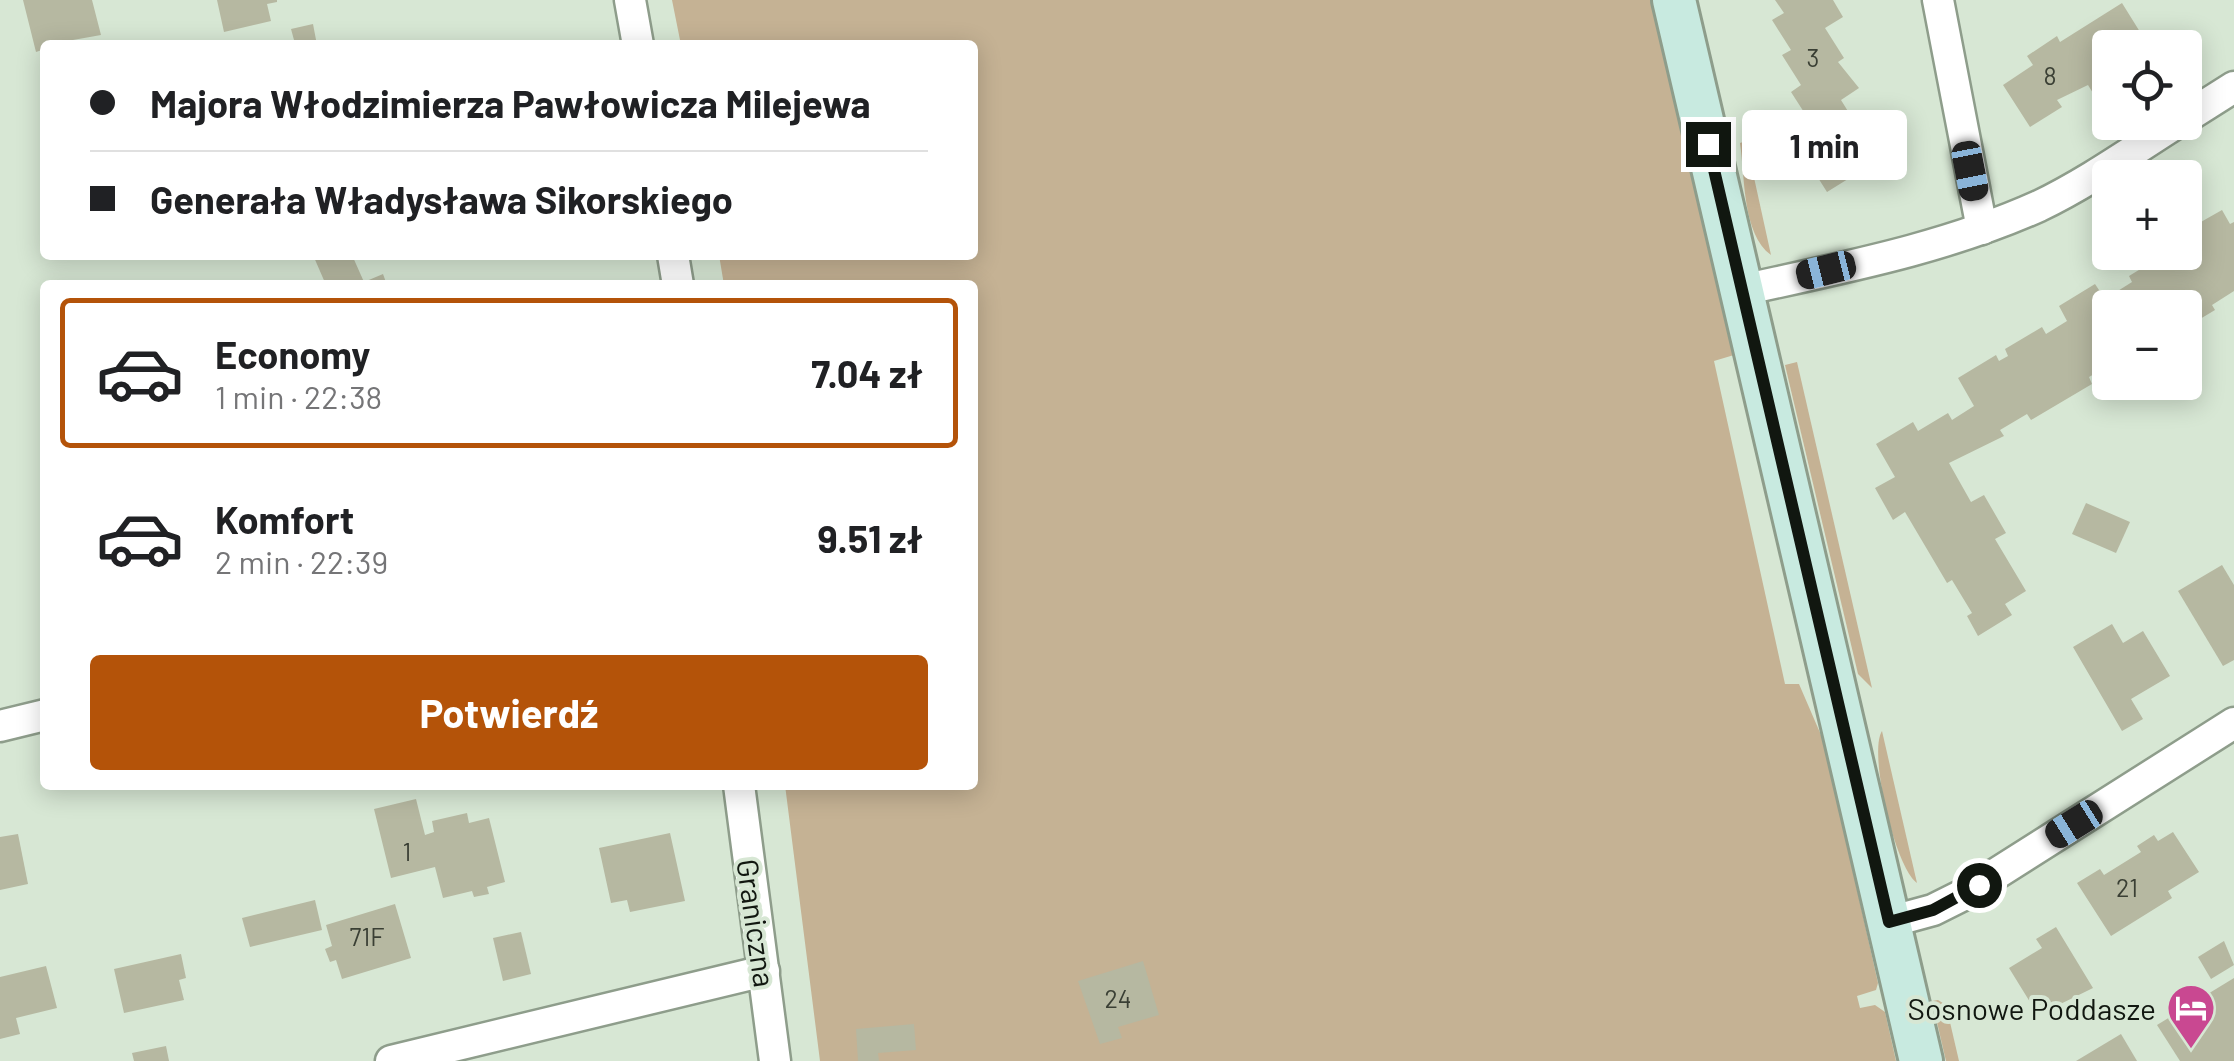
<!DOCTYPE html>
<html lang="pl">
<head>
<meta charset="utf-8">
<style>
  :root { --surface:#fff; --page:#f6f6f6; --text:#202124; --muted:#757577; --line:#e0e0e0; --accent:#b45309 }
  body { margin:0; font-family:Barlow,sans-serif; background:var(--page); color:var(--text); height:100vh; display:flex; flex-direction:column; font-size:38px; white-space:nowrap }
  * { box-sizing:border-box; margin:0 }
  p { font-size:32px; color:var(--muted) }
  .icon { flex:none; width:55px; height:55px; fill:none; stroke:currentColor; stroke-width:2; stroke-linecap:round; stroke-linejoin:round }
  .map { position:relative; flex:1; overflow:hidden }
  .details { position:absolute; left:40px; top:280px; width:938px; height:510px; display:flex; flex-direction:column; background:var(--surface); border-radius:10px; box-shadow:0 5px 25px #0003 }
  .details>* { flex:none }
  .hud { position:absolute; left:40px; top:40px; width:938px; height:220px; border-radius:10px; box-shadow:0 5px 25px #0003; display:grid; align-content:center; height:220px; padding:0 50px; background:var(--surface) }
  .controls { position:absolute; left:2092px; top:30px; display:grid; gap:20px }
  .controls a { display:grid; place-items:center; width:110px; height:110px; border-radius:10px; background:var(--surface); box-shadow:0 5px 25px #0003; font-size:50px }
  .end { position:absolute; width:45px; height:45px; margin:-22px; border:12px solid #111710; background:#fff; box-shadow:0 0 0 5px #fff }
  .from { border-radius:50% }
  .bubble { position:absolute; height:70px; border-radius:10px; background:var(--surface); box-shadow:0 5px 25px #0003; font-size:32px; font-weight:700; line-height:70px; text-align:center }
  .car { position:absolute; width:30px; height:60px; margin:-30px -15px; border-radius:12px; box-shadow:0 0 8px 2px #0007; background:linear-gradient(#222 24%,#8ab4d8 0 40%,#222 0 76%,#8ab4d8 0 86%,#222 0) }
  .hud b { display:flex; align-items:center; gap:35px; height:95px; font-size:38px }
  .hud b+b { border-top:2px solid var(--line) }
  .hud i { width:25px; height:25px; background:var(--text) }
  ul { padding:18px 0 0; list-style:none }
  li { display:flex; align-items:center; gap:30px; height:150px; margin:0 20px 15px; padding:0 30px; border:5px solid transparent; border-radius:10px }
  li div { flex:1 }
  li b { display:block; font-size:38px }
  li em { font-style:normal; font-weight:700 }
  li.selected { border-color:var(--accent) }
  li>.icon { width:90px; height:90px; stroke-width:1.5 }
  .action { display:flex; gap:20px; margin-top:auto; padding:20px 50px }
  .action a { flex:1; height:115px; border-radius:10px; background:var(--accent); color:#fff; font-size:40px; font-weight:700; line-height:115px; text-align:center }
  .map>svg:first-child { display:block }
  .green { fill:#c5b294 }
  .building { fill:#b6b8a1 }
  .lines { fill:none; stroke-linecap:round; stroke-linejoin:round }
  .street-casing { stroke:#8e9d8b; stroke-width:35 }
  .secondary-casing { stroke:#8e9d8b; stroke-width:48 }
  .street { stroke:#fff; stroke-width:30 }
  .secondary { stroke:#c8eae0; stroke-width:42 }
  .route { stroke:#111710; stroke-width:12 }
  .labels { text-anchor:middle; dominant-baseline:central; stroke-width:8; stroke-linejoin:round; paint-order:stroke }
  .number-label { font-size:25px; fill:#3a3f34 }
  .street-label { font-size:30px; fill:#111710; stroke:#d7e7d4 }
  .poi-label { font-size:30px; fill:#111710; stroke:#d7e7d4; text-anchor:end }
</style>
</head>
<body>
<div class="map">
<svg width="2234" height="1061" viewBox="0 0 2234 1061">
  <rect width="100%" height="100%" fill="#d7e7d4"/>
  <g class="green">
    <path d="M672,0H1653L1734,355L1714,361L1785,684H1799L1824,742L1878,983L1876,990L1857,996L1860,1008L1875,1005L1885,1012L1896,1061H820L785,785H972V285H724L719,255H972V45H681Z"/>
    <path d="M1746,141L1771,255C1742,234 1745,176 1740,143Z"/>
    <path d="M1797,362L1872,688L1858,674L1785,365Z"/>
    <path d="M1882,731L1917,883C1895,868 1868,752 1882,731Z"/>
    <path d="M1938,1000L1946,1005L1959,1061H1946L1932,1001Z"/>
  </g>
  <g class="building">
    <path d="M23,0H92L101,35L45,45V49L36,52Z"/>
    <path d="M217,0H277V2L267,4L271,21L224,32Z"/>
    <path d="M1775,0H1833L1843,17L1825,28L1844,58L1838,62L1859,88L1841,100L1859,129L1854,133L1877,161L1827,192L1808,162L1818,156L1799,126L1809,120L1791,92L1801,85L1782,55L1791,50L1772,20L1784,13Z"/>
    <path d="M2122,3L2150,48H2110V107L2104,111L2088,85L2057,100L2062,107L2030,127L2003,85L2033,65L2027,56L2057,36L2060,42Z"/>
    <path d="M313,24L317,45H281L294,40L291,29Z"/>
    <path d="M2222,210L2230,224L2234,222V291L2212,305L2215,310L2185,328V308H2110V365L2089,377L2092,384L2031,420L2027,414L2000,430L2004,436L1949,463L1971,502L1984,495L2006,533L1995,539L2026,591L2005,604L2012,615L1978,636L1967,616L1972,613L1952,580L1947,583L1905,512L1893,520L1875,488L1895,477L1876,444L1913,422L1918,431L1948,413L1952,420L1974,406L1958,378L1996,355L1999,361L2008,356L2005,349L2042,327L2046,334L2067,321L2059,306L2095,284L2105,299L2132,282L2129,276L2165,254L2169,261L2185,252L2190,248L2185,231Z"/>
    <path d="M313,255H352L364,282L383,274L387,285H326Z"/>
    <path d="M2086,503L2130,522L2116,553L2072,534Z"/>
    <path d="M2222,565L2234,585V660L2223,666L2178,591Z"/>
    <path d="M2112,624L2123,643L2143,631L2170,676L2131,699L2143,719L2122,731L2073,647Z"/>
    <path d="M416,799L425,835L434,832L432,821L467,813L469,823L489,818L505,882L487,887L489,894L474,897L472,891L443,898L435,867L391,878L374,809Z"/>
    <path d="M2173,832L2199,872L2168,891L2172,898L2111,936L2077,883L2100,869L2104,875L2141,852L2137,846L2154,835L2158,841Z"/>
    <path d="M670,833L685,901L630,912L627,900L611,903L599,848Z"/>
    <path d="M18,834L28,884L0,890V837Z"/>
    <path d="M315,900L322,930L250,947L242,918Z"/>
    <path d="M395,904L411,958L342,979L336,960L330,962L325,949L332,946L326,925Z"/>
    <path d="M2056,927L2093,988L2038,1015L2009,968L2042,948L2036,939Z"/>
    <path d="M521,932L531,974L503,981L493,938Z"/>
    <path d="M2224,941L2234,965L2211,979L2198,957Z"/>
    <path d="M181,954L186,978L179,980L184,1000L124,1013L114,969Z"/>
    <path d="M1143,961L1159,1015L1118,1027L1122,1038L1100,1044L1078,981Z"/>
    <path d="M46,966L57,1008L16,1018L20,1034L0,1039V977Z"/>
    <path d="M2234,978V1061H2180L2157,1025Z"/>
    <path d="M914,1024L916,1050L878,1053L879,1061H858L856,1029Z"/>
    <path d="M2121,1034L2137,1061H2076Z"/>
    <path d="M166,1046L169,1061H134L132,1053Z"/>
  </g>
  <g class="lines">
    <g class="street-casing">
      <g id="street">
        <path d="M630,0L638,45"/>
        <path d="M1938,0L1982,229"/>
        <path d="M2185,118L2234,87"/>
        <path d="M673,255L678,285"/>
        <path d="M1742,290C1841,268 1946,248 2039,206C2087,183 2132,151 2178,122"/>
        <path d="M0,726L45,715"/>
        <path d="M739,785L775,1061"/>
        <path d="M1889,922L1933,910L1961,896L2234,723"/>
        <path d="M391,1061L764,971"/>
      </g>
    </g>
    <g class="secondary-casing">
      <path id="secondary" d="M1674,0L1921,1061"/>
    </g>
    <use href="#street" class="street"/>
    <use href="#secondary" class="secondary"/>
  </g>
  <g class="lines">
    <path class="route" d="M1708,144L1889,922L1933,910L1979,885"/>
  </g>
  <defs>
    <g id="hotel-pin" transform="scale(2.5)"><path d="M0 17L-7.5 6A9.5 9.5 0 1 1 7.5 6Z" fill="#c94891" stroke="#d7e7d4"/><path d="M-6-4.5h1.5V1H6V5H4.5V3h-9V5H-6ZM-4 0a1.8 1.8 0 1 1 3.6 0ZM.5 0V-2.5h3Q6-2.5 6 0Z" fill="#fff"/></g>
  </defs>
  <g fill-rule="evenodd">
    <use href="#hotel-pin" x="2191" y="1008"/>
  </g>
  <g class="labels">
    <g class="number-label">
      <text x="1813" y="57">3</text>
      <text x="2050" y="75">8</text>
      <text x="407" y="851">1</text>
      <text x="2127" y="887">21</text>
      <text x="367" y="936">71F</text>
      <text x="1118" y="998">24</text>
    </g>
    <g class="street-label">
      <text transform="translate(757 923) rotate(82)">Graniczna</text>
    </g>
    <g class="poi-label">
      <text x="2156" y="1008">Sosnowe Poddasze</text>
    </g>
  </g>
</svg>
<div class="controls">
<a><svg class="icon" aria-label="locate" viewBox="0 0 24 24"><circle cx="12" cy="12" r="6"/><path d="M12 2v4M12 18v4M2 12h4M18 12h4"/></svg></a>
<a>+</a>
<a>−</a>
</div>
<i class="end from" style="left:1979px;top:885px"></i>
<i class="end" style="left:1708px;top:144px"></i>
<div class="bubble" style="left:1742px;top:110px;width:165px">1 min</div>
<i class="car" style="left:1970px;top:171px;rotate:169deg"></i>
<i class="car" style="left:1826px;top:270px;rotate:256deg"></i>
<i class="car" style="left:2074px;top:824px;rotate:238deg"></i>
<div class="hud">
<b><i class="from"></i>Majora Włodzimierza Pawłowicza Milejewa</b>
<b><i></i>Generała Władysława Sikorskiego</b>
</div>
<section class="details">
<ul>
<li class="selected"><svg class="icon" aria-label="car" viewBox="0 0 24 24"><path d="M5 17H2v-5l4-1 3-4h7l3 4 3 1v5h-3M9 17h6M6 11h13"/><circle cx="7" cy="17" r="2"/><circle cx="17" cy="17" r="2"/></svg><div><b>Economy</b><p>1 min · 22:38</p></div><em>7.04 zł</em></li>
<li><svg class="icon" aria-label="car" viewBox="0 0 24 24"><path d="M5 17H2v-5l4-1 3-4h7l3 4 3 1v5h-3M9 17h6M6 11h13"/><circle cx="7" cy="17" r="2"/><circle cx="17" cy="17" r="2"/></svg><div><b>Komfort</b><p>2 min · 22:39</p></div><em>9.51 zł</em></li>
</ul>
<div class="action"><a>Potwierdź</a></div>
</section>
</div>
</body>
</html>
